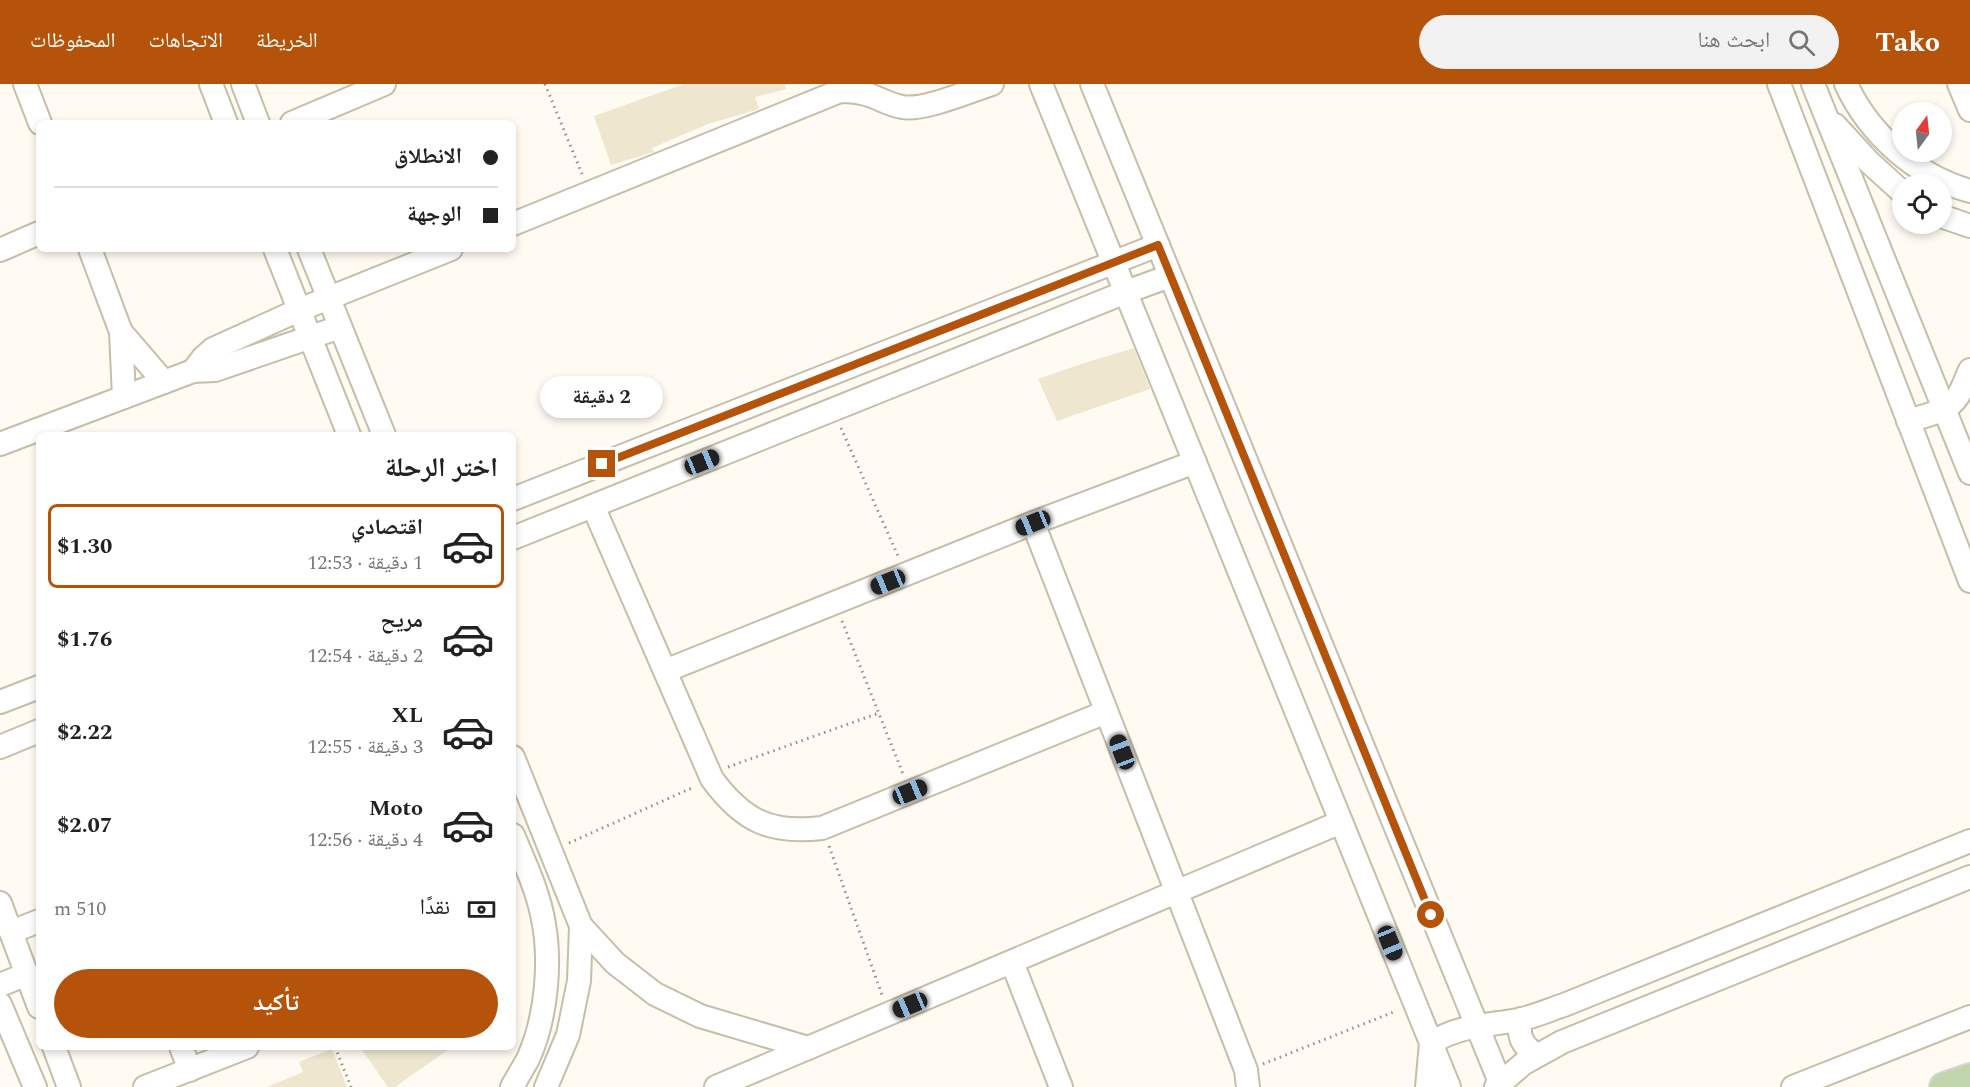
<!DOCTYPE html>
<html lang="ar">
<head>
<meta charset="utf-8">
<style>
  :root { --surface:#fff; --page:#f2f2f2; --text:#222; --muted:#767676; --line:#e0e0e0; --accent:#b45309 }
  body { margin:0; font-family:Spectral,"Noto Naskh Arabic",serif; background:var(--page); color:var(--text); direction:rtl; height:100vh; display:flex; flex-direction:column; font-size:22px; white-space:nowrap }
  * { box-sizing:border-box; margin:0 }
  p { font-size:20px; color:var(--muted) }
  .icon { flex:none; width:33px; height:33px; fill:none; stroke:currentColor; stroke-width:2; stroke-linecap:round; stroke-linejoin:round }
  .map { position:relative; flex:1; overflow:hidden; direction:ltr }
  .drawer { position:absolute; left:36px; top:348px; width:480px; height:618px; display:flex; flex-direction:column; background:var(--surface); border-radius:9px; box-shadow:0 3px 9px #0003; direction:rtl }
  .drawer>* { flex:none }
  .guide { position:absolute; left:36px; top:36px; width:480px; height:132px; border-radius:9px; box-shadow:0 3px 9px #0003; direction:rtl; display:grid; align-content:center; height:132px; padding:0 18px; background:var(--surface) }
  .needle { width:39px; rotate:15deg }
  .controls { position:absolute; left:1892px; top:18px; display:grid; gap:12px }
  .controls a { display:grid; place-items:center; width:60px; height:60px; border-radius:50%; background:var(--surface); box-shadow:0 3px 9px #0003; font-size:30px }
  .end { position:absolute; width:27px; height:27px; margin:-14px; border:8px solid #b45309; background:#fff; box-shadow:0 0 0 3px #fff }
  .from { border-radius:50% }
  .bubble { position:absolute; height:42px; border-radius:21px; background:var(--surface); box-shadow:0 3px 9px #0003; font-size:20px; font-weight:700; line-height:42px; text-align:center; direction:rtl }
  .car { position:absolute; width:18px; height:36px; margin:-18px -9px; border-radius:8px; box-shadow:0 0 4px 2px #0007; background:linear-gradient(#222 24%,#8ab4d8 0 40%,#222 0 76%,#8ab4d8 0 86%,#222 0) }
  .guide b { display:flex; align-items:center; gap:21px; height:57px; font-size:22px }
  .guide b+b { border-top:2px solid var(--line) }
  .guide i { width:15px; height:15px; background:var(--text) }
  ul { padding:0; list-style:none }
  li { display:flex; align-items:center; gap:18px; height:84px; margin:0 12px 9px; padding:0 6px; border:3px solid transparent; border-radius:9px }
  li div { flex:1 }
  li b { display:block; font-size:22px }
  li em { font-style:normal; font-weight:700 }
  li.current { border-color:var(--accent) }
  li>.icon { width:54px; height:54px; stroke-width:1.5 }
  h2 { padding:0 18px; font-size:27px; line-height:72px }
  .pay { display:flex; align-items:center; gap:15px; height:66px; padding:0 18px; font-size:22px }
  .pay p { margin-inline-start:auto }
  .primary-button { display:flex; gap:12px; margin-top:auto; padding:12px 18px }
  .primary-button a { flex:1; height:69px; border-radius:36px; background:var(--accent); color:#fff; font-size:24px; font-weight:700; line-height:69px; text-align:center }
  header { display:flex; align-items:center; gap:36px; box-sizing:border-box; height:84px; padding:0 30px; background:var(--accent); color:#fff }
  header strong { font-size:28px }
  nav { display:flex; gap:33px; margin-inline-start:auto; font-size:21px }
  .search { width:420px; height:54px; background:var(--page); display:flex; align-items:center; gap:15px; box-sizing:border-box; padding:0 21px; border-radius:33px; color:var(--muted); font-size:22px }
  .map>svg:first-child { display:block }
  .building { fill:#eee6cf }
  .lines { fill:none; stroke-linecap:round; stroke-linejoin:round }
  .minor-casing { stroke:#c6bea8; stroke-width:26 }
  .major-casing { stroke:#d8d7d6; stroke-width:32 }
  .path { stroke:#939087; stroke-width:3; stroke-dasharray:1.5 4.5; stroke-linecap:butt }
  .minor { stroke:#fff; stroke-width:22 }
  .major { stroke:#c1d6ad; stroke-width:28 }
  .route { stroke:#b45309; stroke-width:8 }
</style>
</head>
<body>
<header>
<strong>Tako</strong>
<div class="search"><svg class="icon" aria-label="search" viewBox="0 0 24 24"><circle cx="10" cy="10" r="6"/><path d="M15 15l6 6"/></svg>ابحث هنا</div>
<nav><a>الخريطة</a><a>الاتجاهات</a><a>المحفوظات</a></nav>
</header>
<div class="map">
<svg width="1970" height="1003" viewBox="0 0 1970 1003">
  <rect width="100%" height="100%" fill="#fffbf2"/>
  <g class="building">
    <path d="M684,0H785L786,5L755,13L759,25L708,40L652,64L654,68L611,81L594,32Z"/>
    <path d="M1134,264L1150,305L1057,337L1038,295L1081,280Z"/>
    <path d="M360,963H452L395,1003H388Z"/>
    <path d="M332,965L347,1003H267L303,988L299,978Z"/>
  </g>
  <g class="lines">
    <g class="minor-casing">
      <g id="minor">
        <path d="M25,0L40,39"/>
        <path d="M211,0L226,39"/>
        <path d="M243,0L258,39"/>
        <path d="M1041,0L1449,1003"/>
        <path d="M1092,0L1502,1003"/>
        <path d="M1779,0L1970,497"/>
        <path d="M1813,0L1970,389"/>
        <path d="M1846,0C1869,50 1916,92 1970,107"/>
        <path d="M1959,0L1970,26"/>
        <path d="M292,39L384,0"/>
        <path d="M1835,41L1869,78L1902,108"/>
        <path d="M1941,132L1970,142"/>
        <path d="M513,140L840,7C851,7 861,8 872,12C882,16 891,21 902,23C924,27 969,7 992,0"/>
        <path d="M90,165L121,248L124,313"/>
        <path d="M275,165L349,351"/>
        <path d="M309,165L384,351"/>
        <path d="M0,166L39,149"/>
        <path d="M121,248L164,298"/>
        <path d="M193,287L203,274L213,265L299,226L451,165"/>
        <path d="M1908,337C1926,331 1948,328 1958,312C1963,304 1966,294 1970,286"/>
        <path d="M0,360L193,287L215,286L340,243"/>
        <path d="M513,415L1158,161"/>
        <path d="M593,422L712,695C743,737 770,750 822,744L1106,628"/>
        <path d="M1033,439L1246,986L1248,1003"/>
        <path d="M513,454L1126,208L1170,192"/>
        <path d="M665,587L1033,439L1195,378"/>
        <path d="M0,618L39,603"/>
        <path d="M0,663L39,647"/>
        <path d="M513,673L581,842L615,879L655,910L700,932L808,964"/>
        <path d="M0,819L39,923"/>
        <path d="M11,848L39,837"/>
        <path d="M1012,878L1061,1003"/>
        <path d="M0,901L27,890"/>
        <path d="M0,920L35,1003"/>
        <path d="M1521,935C1517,952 1523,963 1537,971"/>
        <path d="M54,963L69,1003"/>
        <path d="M181,963L190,986"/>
        <path d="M145,1003L247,963"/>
        <path d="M512,1003C517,994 523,984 528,975C547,933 552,874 542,830C536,803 524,777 513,751"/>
        <path d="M546,1003L568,951L579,897L581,842"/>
        <path d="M716,1003L1341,738"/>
        <path d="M1427,1003L1431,959C1460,941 1485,942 1518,936C1533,933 1549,926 1564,921L1970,757"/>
        <path d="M1496,1003L1524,979L1562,958L1970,793"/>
        <path d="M1793,1003L1970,933"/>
      </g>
    </g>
    <g class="major-casing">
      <path id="major" d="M1944,1003L1970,994"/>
    </g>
    <g class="path">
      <path d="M545,0L582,90"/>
      <path d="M841,344L898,472"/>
      <path d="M842,537L903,690"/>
      <path d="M728,683L879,629"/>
      <path d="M569,759L694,703"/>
      <path d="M829,762L882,911"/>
      <path d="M335,963L351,1003"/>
      <path d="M1263,980L1396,927"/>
    </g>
    <use href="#minor" class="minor"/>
    <use href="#major" class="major"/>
  </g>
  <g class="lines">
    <path class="route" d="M602,380L1158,161L1431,831"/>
  </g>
</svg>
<div class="controls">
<a><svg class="needle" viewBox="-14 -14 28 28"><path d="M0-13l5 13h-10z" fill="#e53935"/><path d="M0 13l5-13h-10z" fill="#767676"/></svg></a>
<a><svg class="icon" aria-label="locate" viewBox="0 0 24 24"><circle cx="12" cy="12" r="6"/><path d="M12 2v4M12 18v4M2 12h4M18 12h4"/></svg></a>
</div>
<i class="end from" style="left:1431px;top:831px"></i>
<i class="end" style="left:602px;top:380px"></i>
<div class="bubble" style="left:540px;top:292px;width:123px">2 دقيقة</div>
<i class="car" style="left:702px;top:378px;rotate:68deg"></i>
<i class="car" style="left:1033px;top:439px;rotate:248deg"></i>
<i class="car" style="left:888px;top:498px;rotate:248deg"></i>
<i class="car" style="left:1122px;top:668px;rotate:339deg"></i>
<i class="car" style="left:910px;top:708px;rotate:68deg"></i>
<i class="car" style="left:1390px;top:859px;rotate:158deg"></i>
<i class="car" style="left:910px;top:921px;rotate:247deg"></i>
<div class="guide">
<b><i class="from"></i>الانطلاق</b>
<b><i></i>الوجهة</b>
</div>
<section class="drawer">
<h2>اختر الرحلة</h2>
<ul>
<li class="current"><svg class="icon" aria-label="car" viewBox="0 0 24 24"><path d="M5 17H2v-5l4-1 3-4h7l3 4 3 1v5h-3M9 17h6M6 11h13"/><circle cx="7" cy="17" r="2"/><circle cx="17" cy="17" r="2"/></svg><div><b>اقتصادي</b><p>1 دقيقة · 12:53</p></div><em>$1.30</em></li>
<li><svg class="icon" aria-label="car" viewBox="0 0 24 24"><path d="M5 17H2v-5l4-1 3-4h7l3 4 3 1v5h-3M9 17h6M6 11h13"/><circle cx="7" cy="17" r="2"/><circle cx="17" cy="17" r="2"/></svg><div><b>مريح</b><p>2 دقيقة · 12:54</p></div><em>$1.76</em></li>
<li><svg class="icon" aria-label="car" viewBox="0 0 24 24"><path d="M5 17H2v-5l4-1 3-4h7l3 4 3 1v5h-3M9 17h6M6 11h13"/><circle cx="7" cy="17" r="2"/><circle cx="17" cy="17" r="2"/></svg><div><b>XL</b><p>3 دقيقة · 12:55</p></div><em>$2.22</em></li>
<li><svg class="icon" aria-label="car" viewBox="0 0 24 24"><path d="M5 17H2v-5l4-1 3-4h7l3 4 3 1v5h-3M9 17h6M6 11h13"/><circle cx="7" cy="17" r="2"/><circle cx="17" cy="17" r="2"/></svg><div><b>Moto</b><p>4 دقيقة · 12:56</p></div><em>$2.07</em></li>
</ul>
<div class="pay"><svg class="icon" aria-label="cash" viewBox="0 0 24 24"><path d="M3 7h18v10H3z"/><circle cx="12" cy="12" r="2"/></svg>نقدًا<p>510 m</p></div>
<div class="primary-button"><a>تأكيد</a></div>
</section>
</div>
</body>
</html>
